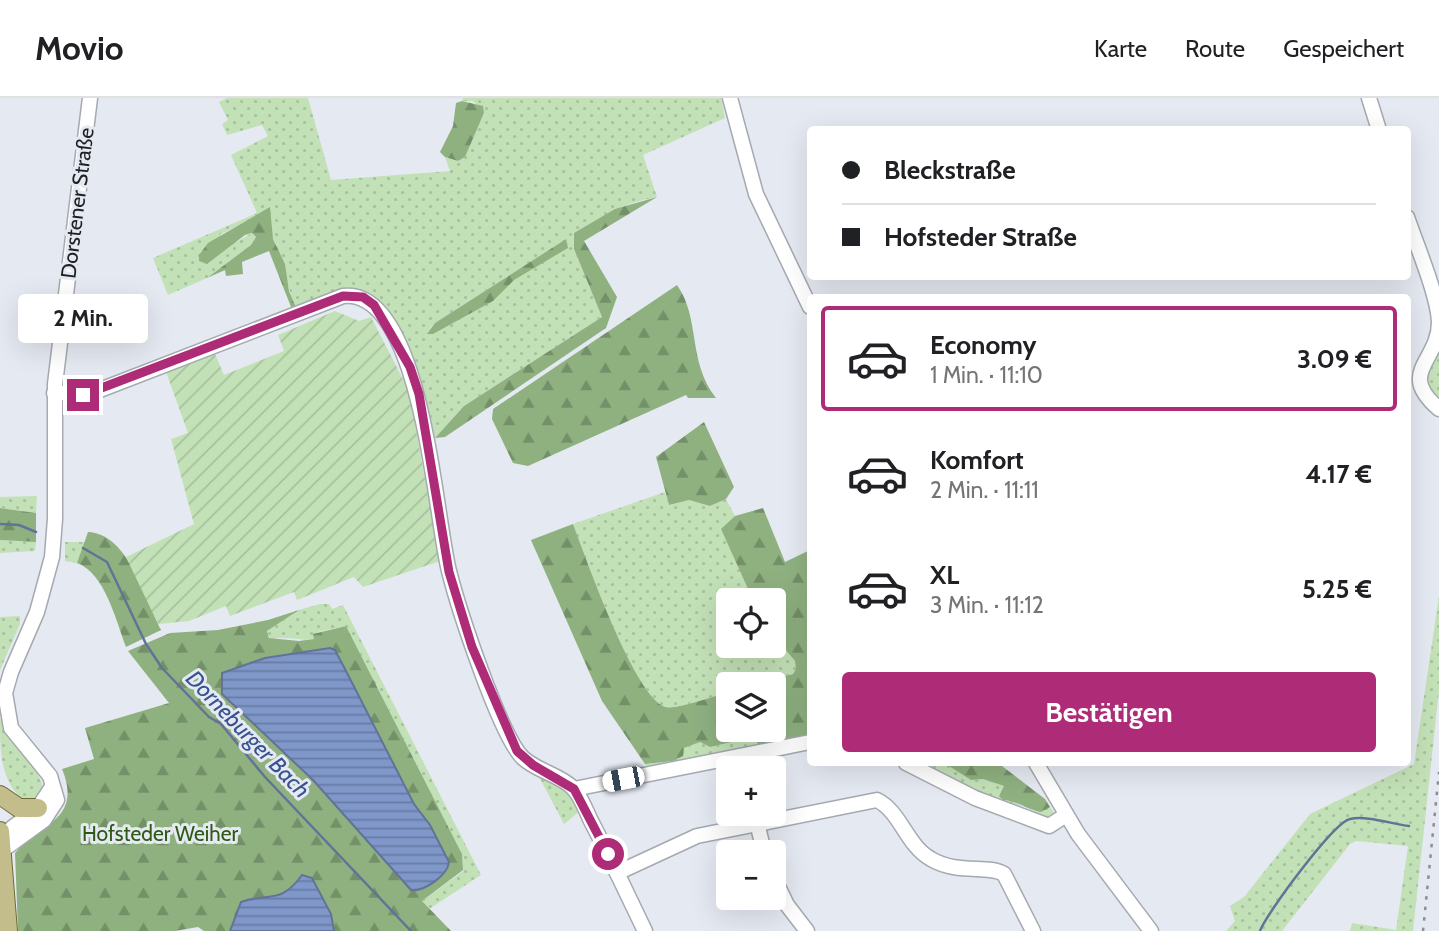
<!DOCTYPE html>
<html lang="de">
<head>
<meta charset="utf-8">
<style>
  :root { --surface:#fff; --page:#f6f6f6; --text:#202124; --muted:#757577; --line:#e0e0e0; --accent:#ad2b77 }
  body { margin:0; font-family:Cabin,sans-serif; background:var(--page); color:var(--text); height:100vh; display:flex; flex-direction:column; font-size:26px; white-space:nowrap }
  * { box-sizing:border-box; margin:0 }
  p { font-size:23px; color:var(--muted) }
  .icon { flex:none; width:38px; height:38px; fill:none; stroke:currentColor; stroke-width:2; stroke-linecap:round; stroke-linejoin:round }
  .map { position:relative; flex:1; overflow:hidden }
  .drawer { position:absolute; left:807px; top:196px; width:604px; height:472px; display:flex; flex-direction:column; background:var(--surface); border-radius:7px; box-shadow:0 7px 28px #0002 }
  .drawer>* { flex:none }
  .hud { position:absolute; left:807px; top:28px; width:604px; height:154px; border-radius:7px; box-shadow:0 7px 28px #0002; display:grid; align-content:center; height:154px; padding:0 35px; background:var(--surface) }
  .fabs { position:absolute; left:716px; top:490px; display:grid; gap:14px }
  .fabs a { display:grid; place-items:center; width:70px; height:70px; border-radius:7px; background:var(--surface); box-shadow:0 7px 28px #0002; font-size:35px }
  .end { position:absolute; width:32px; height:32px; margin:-16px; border:9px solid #ad2b77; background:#fff; box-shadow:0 0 0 4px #fff }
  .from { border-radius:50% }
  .bubble { position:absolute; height:49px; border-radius:7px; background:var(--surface); box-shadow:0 7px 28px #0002; font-size:23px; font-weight:700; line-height:49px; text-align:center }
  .car { position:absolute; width:21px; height:42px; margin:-21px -10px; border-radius:9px; box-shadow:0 0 5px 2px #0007; background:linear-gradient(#fff 24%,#345 0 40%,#fff 0 76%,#345 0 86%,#fff 0) }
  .hud b { display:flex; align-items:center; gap:24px; height:66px; font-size:26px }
  .hud b+b { border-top:2px solid var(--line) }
  .hud i { width:18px; height:18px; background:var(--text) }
  ul { padding:12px 0 0; list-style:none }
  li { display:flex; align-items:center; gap:21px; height:105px; margin:0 14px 10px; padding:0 21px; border:4px solid transparent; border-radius:7px }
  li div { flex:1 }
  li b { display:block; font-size:26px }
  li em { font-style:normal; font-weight:700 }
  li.current { border-color:var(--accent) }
  li>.icon { width:63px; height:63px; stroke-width:1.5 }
  .button { display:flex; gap:14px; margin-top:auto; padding:14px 35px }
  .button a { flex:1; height:80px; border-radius:7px; background:var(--accent); color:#fff; font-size:28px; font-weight:700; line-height:80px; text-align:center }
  header { display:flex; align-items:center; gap:42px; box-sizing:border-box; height:98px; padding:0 35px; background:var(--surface); border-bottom:2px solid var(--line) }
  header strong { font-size:33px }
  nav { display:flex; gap:38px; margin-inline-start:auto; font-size:24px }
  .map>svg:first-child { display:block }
  .grass { fill:url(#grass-dots); fill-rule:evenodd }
  .forest { fill:url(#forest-firs) }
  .garden { fill:url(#garden-furrows) }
  .water { fill:url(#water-rules); stroke:#627397; stroke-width:2 }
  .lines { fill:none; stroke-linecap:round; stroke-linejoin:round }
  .stream { stroke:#627397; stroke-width:2.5 }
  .minor-casing { stroke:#a5a9b0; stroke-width:17 }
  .major-casing { stroke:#6e6933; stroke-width:20 }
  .minor { stroke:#fff; stroke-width:14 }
  .major { stroke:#c2bd8a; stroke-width:18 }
  .rail { stroke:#8c8e94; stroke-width:2.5; stroke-dasharray:3.5 7; stroke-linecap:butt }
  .route { stroke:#ad2b77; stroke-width:9 }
  .labels { text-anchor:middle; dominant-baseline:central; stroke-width:6; stroke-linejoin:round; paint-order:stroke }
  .street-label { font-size:21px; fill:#1f2023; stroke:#e5e9f1 }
  .park-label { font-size:21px; fill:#2d5914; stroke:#e5e9f1 }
  .water-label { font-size:23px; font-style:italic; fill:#365291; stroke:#e5e9f1 }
</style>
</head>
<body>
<header>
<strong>Movio</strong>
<nav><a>Karte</a><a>Route</a><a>Gespeichert</a></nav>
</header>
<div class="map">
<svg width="1439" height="833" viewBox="0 0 1439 833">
  <defs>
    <pattern id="grass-dots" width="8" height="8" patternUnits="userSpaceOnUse" patternTransform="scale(1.75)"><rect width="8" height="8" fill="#c3e1b7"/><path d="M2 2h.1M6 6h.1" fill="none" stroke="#a7c19d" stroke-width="1.8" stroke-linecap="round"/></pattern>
    <pattern id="forest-firs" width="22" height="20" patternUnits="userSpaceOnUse" patternTransform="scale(1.75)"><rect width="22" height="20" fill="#8fb180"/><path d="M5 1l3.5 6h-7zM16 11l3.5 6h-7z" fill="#749068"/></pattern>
    <pattern id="garden-furrows" width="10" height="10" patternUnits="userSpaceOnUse" patternTransform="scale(1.75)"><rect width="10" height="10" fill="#c3e1b7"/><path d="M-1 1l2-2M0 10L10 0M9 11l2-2" fill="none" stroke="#a7c19d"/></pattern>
    <pattern id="water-rules" width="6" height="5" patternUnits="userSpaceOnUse" patternTransform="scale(1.75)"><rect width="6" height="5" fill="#7f97c9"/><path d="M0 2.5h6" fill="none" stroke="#677ba3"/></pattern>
  </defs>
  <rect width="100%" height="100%" fill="#e5e9f1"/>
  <g class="grass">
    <path d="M227,0H308L331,82L450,73L445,59L458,63L465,59L484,15L473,3H462L463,0H721L725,20L643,57L657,99C612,108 603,118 574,151L602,219L464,308L435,340L373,200C355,182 317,205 296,212C283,178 282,143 257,115L258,118L219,137L236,144L252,135L256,139L251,147L207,180L168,197L153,160L257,115L231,57L268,38L262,27L227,37L222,26L228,22L219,4ZM566,141L559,155L430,231L435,225Z"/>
    <path d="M1439,252V304L1429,294L1425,279Z"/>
    <path d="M665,394L669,407L689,402L710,408L726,401L735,418L722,432L753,502H728V548H774V538L795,563L797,571L793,576L757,586H728V594C715,598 676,612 665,609C634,599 586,460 573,426Z"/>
    <path d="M37,398L36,415L0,410V399Z"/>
    <path d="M0,442L36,444L35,453L0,455Z"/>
    <path d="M65,444H85L77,465L65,463Z"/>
    <path d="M1439,498V592L1413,833H1350L1352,825L1396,832L1408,748L1356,743L1350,746L1282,833H1226L1235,823L1230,808L1244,799L1310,716L1414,666Z"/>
    <path d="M320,506H329L332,511L343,507L481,777L429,811L422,803L463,773L462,756L346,528L318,534L314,541C299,543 287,538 270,541L267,533L299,512Z"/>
    <path d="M20,518V526L0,572V519Z"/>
    <path d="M0,620C9,645 47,675 43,697L29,707C0,686 0,656 0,620Z"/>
    <path d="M754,639L761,650L649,671L645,666L673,663L684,650L700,644L710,649Z"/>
    <path d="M913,665H944L971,682L983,681L1004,688C1013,706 1030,720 1050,709L1055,716L1041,722Z"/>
    <path d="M536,673L569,695L580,713L564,726Z"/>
  </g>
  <g class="forest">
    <path d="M462,3L483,8L484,15L465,59L458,63L445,59L440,54L453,28L456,5Z"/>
    <path d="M657,99L584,143L617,199L606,230L445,339L435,340L464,308L602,219L574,151V135L615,111Z"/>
    <path d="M270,109L273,141L285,166L289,193L297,212L293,214L269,153L242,164L243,176L226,178L225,172L207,180L251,147L256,139L252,135L245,137L207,166L199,163V157L208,145Z"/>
    <path d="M566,141L568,150L514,182L493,203L433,236H427L435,225Z"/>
    <path d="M677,187C701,221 687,263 716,300H688L686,297L528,368L513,365L492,321L493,311Z"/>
    <path d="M704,324L734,389L726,401L710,408L689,402L669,407L656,359Z"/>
    <path d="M0,410L36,415V444L0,442Z"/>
    <path d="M763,410L785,464L810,452V641L761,650L753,639L710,649L700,644L684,650L683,658L673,663L645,666L602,603L531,442L573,426C586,460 634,598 665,609C676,612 715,598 728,594V632H774V586H757L793,576L796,571L795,563L774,538V502H753L721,431L735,418Z"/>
    <path d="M88,434C127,435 146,500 161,532L126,549C116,523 105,475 77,465Z"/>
    <path d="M299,512L267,533L269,540L299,543L314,541L313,536L346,528L462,756L463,772L422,803L451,833H334L302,777C283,802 270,800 241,804L230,833H204L198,829L175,833H18L15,755C40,725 83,722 62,671L94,661L85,630L169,605L128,553L170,535L218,532L268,522Z"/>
    <path d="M944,665H998L1045,701L1050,709L1041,714C1027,712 1016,702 1003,702L999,698L1004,688L983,681L971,682Z"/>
  </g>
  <path class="garden" d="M335,213L359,223L371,219L409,293L440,463L363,489L354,479L297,502L294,494L230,518L226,508L189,523L158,526L126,459L194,426L171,341L188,335L166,274L215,256L224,277L284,253L278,237Z"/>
  <g class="water">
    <path d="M330,550L335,552L345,571L414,706L430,727L449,764C448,777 424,794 411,792L313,682L222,596V575L265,560Z"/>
    <path d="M302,777L312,780L331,816L334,833H230L241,804C270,794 280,807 302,777Z"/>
  </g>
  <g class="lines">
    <g class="stream">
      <path d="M0,426L19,427L36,434"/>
      <path d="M83,450L107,464L146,546L162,570L209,619L221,626L265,679L411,833"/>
      <path d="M1260,833C1266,816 1334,724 1350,721C1366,717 1392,726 1409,728"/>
    </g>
    <g class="minor-casing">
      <g id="minor">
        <path d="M730,0L756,96L810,209"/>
        <path d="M1369,0L1379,32"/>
        <path d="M1407,119C1416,146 1438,197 1439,224C1439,264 1396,274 1439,311"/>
        <path d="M54,295H92L343,198C422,189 435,419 449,473C458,509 500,638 523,660C537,673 560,677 573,690C581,698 586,713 591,723C610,759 627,796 645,833"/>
        <path d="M906,665L975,700L1049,728L1066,717"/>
        <path d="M1036,665L1078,736L1151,833"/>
        <path d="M574,691L810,644"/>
        <path d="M755,716L764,754"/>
        <path d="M0,739L38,710L52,689"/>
        <path d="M0,754L44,722L57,702L50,678L11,630L5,595L11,574L37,514L52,459L55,421V286L90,0"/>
        <path d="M617,775L697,738L877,702C901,714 906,747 931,761C958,777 988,766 1004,776L1033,833"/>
        <path d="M774,780L787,807L807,833"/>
      </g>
    </g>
    <g class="major-casing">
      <g id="major">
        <path d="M0,697L19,710H38"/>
        <path d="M0,733L8,833"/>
      </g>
    </g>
    <use href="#minor" class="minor"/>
    <use href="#major" class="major"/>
    <path class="rail" d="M1423,833L1439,674"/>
  </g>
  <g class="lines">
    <path class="route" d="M83,297L343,198L363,199L374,207L410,269L419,296L449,474L472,549L517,653L533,667L574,691L608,756"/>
  </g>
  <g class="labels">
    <g class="street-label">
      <text transform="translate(77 105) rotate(-83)">Dorstener Straße</text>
    </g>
    <g class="park-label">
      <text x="160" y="735">Hofsteder Weiher</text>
    </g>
    <g class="water-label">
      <text transform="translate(248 636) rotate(46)">Dorneburger Bach</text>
    </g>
  </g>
</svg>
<div class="fabs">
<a><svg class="icon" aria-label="locate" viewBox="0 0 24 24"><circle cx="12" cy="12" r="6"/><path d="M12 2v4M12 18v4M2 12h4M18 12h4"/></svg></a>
<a><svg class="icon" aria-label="layers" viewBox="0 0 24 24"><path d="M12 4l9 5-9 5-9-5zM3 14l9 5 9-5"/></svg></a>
<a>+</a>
<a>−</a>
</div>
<i class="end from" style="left:608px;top:756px"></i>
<i class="end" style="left:83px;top:297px"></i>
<div class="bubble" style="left:18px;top:196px;width:130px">2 Min.</div>
<i class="car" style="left:623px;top:681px;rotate:259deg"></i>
<div class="hud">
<b><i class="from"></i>Bleckstraße</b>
<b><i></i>Hofsteder Straße</b>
</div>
<section class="drawer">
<ul>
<li class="current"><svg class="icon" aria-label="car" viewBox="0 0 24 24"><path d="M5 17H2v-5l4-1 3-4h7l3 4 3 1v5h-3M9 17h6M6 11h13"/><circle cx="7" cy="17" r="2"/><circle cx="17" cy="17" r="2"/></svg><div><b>Economy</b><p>1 Min. · 11:10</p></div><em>3.09 €</em></li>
<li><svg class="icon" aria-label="car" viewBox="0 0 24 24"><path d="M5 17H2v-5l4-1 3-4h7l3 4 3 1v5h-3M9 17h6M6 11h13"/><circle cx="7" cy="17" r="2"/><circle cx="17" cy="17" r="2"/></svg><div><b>Komfort</b><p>2 Min. · 11:11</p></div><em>4.17 €</em></li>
<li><svg class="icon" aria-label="car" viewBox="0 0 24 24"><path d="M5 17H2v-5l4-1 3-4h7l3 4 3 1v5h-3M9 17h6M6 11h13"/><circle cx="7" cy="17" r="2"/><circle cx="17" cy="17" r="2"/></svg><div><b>XL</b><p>3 Min. · 11:12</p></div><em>5.25 €</em></li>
</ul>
<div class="button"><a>Bestätigen</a></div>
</section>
</div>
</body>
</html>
